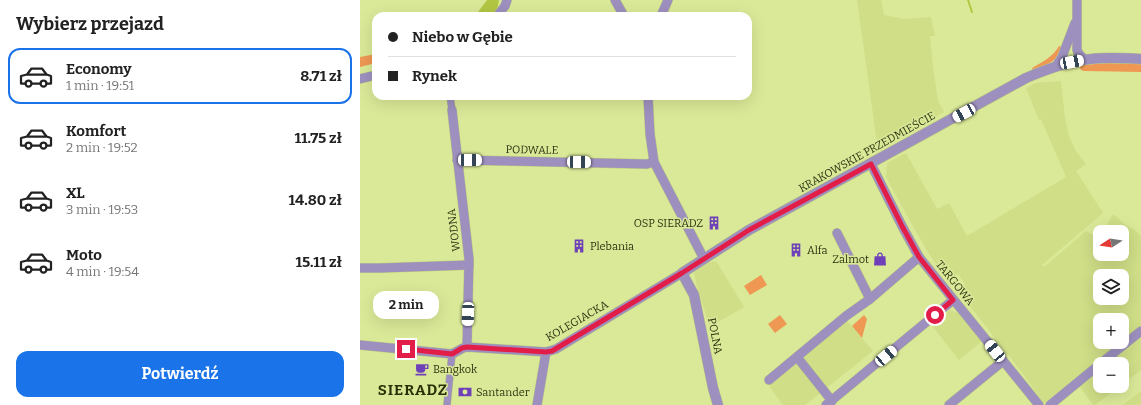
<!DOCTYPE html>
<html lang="pl">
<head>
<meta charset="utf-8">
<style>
  :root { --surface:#fff; --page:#f6f6f6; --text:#222; --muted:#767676; --line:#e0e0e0; --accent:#1a73e8 }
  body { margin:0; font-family:Bitter,serif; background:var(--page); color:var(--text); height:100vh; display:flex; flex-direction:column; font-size:15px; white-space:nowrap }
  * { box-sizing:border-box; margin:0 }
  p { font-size:13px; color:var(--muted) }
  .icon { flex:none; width:22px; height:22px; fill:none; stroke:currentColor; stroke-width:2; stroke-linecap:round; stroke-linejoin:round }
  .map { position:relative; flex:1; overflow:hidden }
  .details { display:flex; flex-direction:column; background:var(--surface); width:360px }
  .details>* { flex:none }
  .banner { position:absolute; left:12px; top:12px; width:380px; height:88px; border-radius:12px; box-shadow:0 4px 16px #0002; display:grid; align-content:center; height:88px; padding:0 16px; background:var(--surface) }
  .needle { width:26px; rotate:258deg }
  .fabs { position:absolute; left:733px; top:225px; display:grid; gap:8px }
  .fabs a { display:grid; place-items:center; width:36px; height:36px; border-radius:8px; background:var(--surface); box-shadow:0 4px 16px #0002; font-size:20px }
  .end { position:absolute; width:18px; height:18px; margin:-9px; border:5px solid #e11d48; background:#fff; box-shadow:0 0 0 2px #fff }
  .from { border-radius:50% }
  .bubble { position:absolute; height:28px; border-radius:12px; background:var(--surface); box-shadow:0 4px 16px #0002; font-size:13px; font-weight:700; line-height:28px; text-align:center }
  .car { position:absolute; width:12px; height:24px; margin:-12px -6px; border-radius:5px; box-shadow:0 0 3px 1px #0007; background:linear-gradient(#fff 24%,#345 0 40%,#fff 0 76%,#345 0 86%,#fff 0) }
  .banner b { display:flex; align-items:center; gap:14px; height:38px; font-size:15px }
  .banner b+b { border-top:1px solid var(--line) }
  .banner i { width:10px; height:10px; background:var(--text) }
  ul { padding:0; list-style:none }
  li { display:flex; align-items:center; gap:12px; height:56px; margin:0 8px 6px; padding:0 8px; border:2px solid transparent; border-radius:12px }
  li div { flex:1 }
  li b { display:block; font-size:15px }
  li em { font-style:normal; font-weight:700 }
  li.on { border-color:var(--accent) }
  li>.icon { width:36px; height:36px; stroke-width:1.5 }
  h2 { padding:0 16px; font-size:18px; line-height:48px }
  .cta { display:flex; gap:8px; margin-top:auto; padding:8px 16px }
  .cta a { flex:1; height:46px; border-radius:12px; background:var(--accent); color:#fff; font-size:16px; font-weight:700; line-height:46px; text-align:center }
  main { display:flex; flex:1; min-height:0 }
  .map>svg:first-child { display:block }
  .built { fill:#cfde87; fill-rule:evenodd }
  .green { fill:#ee9854 }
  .water { fill:#b3c643 }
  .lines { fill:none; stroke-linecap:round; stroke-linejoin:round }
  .stream { stroke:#b3c643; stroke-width:2 }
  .pedestrian-casing { stroke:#bbc880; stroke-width:8 }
  .minor-casing { stroke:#bbc880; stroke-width:10 }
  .tertiary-casing { stroke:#bbc880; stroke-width:11 }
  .pedestrian { stroke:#9d90bf; stroke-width:7 }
  .minor { stroke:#9d90bf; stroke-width:9 }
  .tertiary { stroke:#9d90bf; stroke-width:10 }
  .route { stroke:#e11d48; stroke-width:5 }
  .labels { text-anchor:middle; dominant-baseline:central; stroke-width:3; stroke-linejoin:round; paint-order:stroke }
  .street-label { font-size:11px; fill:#2d3211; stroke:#dae998 }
  .poi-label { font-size:11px; fill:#2d3211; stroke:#dae998; text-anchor:start }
  .district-label { font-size:15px; font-weight:bold; letter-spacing:1px; fill:#2a3005; stroke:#dae998 }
</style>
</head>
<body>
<main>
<section class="details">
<h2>Wybierz przejazd</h2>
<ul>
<li class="on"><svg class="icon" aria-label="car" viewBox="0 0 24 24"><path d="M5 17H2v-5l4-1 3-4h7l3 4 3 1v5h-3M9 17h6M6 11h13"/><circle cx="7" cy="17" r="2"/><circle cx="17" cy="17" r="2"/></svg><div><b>Economy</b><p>1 min · 19:51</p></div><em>8.71 zł</em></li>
<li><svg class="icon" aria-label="car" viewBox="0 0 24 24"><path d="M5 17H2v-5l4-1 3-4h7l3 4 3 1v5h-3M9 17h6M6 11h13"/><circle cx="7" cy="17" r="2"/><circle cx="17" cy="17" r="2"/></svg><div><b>Komfort</b><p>2 min · 19:52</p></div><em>11.75 zł</em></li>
<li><svg class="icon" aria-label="car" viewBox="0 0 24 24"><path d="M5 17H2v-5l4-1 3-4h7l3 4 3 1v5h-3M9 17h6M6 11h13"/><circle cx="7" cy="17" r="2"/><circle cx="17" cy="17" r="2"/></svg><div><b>XL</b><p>3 min · 19:53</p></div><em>14.80 zł</em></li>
<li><svg class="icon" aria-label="car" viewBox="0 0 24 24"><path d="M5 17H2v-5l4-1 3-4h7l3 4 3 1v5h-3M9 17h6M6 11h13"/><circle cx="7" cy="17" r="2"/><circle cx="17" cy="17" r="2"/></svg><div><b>Moto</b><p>4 min · 19:54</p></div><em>15.11 zł</em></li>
</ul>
<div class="cta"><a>Potwierdź</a></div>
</section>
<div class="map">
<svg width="781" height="405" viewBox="0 0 781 405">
  <rect width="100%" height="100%" fill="#dae998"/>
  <g class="built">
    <path d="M497,0H521L524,15L543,19L571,17L575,36H570L573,67L578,101L584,112L518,150Z"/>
    <path d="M701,81L705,118L709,136L715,150L726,164L716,171L743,213L682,265L684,267L726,231L739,238L740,236V254H762V232H743L753,214L767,226L775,230L781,236V325L762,340V320H740V342H760L684,403L657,366L598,291L605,284L598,274L589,280L571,257L551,223L526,177L527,163L546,153L577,209L589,203L607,236L706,177L681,119L679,120L666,88L675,83ZM740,276H762V298H740Z"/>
    <path d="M356,261L384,307L350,327L337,287L334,272L348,263Z"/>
    <path d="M590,310L598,313L622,341L599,360L573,327Z"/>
    <path d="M487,321L513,351L445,405H423L409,386Z"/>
    <path d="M781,338V370L762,384V364H749Z"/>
    <path d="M740,371V386H760L735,405H733L720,387Z"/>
    <path d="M781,391V405H763Z"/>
  </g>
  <g class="green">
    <path d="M699,46L702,47C698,62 686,65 673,70L672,68C681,63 694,56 699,46Z"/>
    <path d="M16,54V63L0,67V57Z"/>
    <path d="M748,63L781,64V72L724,71L721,70L720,68L721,65Z"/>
    <path d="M401,275L407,285L390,295L384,286Z"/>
    <path d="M420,315L427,324L415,333L408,324Z"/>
    <path d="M504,315L507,319L502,338L492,326Z"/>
  </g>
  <path class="water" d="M127,0H139L137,11L133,16H115Z"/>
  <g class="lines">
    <path class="stream" d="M608,0L612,12"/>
    <g class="pedestrian-casing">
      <g id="pedestrian">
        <path d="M90,96L92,110"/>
        <path d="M87,405L92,354"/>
      </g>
    </g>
    <g class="minor-casing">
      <g id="minor">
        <path d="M255,0L264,16"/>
        <path d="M717,0V50L719,54L725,60"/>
        <path d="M137,16L145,6L147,0"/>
        <path d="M301,16L308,0"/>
        <path d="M696,66L702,57L715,23"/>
        <path d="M0,79L16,75"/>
        <path d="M288,96L290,134L294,162L344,259"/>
        <path d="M92,110L109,259L107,347"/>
        <path d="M97,160L287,164L294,162"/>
        <path d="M511,164L542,226L559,257L679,405"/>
        <path d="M477,233L510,299"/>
        <path d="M0,268H20L109,265"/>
        <path d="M0,345L92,354L103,348L107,347L186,352L196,349L322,273"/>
        <path d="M437,357L472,401"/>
        <path d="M740,364L781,331"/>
        <path d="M409,380L486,316L510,299L559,257"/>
        <path d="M177,405L186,352"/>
        <path d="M466,405L593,300"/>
        <path d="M589,405L643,361"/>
        <path d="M690,405L740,364"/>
      </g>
    </g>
    <g class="tertiary-casing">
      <path id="tertiary" d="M358,405L353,388L334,295L322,273L389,230L666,78C687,69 708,61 731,59C747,57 765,58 781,59"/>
    </g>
    <use href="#pedestrian" class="pedestrian"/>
    <use href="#minor" class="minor"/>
    <use href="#tertiary" class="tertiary"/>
  </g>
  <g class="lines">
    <path class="route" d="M46,349L92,354L102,348L107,347L186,352L192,351L322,273L389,230L511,164L542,226L559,257L593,300L575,315"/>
  </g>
  <defs>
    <g id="building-bare" transform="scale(1.08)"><path d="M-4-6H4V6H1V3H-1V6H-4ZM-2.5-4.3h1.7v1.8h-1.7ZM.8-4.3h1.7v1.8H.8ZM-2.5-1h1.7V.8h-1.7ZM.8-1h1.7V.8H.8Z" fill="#6f41b8" stroke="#dae998" stroke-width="2.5" paint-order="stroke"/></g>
    <g id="shop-bare" transform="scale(1.08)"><path d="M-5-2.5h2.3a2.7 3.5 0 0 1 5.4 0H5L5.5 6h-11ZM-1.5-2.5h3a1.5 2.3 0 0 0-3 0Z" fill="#6f41b8" stroke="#dae998" stroke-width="2.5" paint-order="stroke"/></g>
    <g id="cafe-bare" transform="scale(1.08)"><path d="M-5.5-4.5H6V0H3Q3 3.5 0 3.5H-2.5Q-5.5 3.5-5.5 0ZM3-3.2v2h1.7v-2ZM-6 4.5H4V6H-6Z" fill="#6f41b8" stroke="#dae998" stroke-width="2.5" paint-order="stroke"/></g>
    <g id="bank-bare" transform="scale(1.08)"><path d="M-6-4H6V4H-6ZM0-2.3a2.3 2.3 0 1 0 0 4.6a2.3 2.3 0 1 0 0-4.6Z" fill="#6f41b8" stroke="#dae998" stroke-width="2.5" paint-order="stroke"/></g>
  </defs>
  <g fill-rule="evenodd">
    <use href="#building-bare" x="354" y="223"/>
    <use href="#building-bare" x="219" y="246"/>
    <use href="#building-bare" x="436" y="250"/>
    <use href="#shop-bare" x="520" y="259"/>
    <use href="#cafe-bare" x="62" y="369"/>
    <use href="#bank-bare" x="105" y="392"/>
  </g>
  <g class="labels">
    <g class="street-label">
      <text transform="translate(172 150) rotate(1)">PODWALE</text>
      <text transform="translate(507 152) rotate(-29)">KRAKOWSKIE PRZEDMIEŚCIE</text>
      <text transform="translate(94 230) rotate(-97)">WODNA</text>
      <text transform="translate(595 283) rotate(51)">TARGOWA</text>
      <text transform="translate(217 321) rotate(-30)">KOLEGIACKA</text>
      <text transform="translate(355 336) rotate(79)">POLNA</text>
    </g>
    <g class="poi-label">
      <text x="343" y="223" text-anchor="end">OSP SIERADZ</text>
      <text x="230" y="246">Plebania</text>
      <text x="447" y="250">Alfa</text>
      <text x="509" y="259" text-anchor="end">Zalmot</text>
      <text x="73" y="369">Bangkok</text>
      <text x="116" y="392">Santander</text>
    </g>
    <g class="district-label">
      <text x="53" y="390">SIERADZ</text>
    </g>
  </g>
</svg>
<div class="fabs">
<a><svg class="needle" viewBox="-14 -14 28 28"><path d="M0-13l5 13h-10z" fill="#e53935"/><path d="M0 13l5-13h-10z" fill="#767676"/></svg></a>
<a><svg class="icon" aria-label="layers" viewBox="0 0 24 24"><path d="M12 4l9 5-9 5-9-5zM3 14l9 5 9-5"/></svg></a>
<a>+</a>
<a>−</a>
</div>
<i class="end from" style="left:575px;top:315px"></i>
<i class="end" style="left:46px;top:349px"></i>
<div class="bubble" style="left:13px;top:291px;width:66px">2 min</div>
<i class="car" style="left:712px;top:62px;rotate:79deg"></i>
<i class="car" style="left:604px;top:113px;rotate:242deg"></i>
<i class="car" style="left:110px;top:160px;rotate:91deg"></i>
<i class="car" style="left:219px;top:162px;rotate:91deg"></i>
<i class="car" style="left:108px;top:314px;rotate:182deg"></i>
<i class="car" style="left:635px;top:351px;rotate:321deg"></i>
<i class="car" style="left:526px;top:356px;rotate:50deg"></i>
<div class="banner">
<b><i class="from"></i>Niebo w Gębie</b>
<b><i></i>Rynek</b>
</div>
</div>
</main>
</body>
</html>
